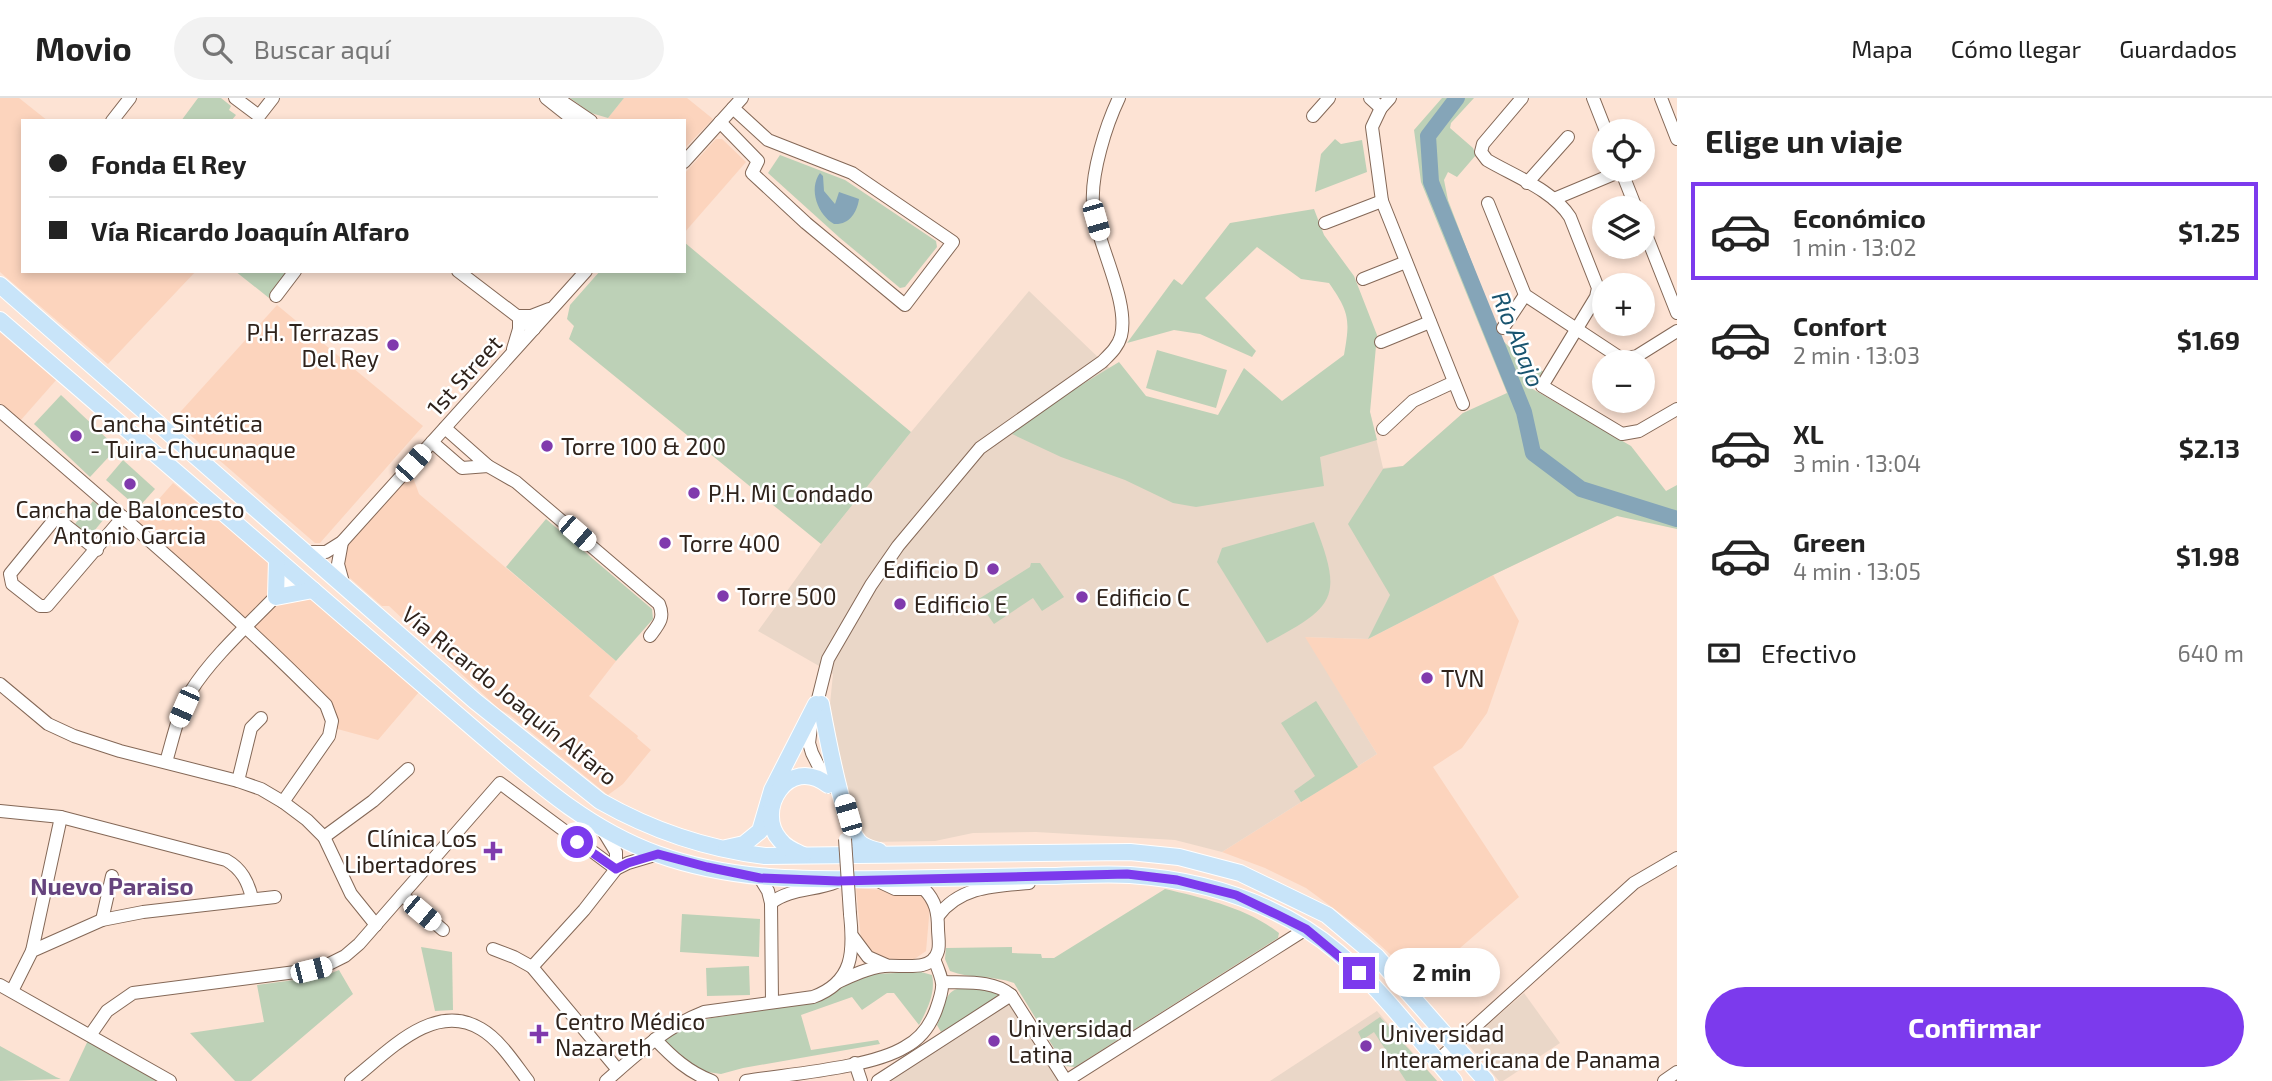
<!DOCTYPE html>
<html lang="es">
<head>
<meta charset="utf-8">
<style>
  :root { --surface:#fff; --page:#f2f2f2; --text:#222; --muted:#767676; --line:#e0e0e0; --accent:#7c3aed }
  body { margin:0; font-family:"Exo 2",sans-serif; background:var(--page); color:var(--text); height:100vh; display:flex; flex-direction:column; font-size:26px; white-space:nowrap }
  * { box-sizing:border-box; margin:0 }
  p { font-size:23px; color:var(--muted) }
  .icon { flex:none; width:38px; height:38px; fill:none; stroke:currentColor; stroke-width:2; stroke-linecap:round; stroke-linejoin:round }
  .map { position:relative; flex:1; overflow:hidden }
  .panel { display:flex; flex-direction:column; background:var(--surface); width:595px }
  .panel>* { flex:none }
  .banner { position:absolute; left:21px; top:21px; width:665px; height:154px; border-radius:0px; box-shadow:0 4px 10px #0003; display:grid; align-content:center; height:154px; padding:0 28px; background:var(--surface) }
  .fabs { position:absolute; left:1592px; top:21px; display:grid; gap:14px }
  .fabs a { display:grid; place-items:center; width:63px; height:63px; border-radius:50%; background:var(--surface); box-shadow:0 4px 10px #0003; font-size:35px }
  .end { position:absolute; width:32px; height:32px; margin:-16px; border:9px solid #7c3aed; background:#fff; box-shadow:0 0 0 4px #fff }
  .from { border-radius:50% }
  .bubble { position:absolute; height:49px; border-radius:24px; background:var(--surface); box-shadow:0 4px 10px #0003; font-size:23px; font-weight:700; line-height:49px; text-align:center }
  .car { position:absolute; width:21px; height:42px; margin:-21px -10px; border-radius:9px; box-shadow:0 0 5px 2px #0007; background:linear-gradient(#fff 24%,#345 0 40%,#fff 0 76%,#345 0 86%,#fff 0) }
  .banner b { display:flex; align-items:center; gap:24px; height:66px; font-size:26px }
  .banner b+b { border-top:2px solid var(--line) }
  .banner i { width:18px; height:18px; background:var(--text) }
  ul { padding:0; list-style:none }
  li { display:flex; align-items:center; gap:21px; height:98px; margin:0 14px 10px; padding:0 14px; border:4px solid transparent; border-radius:0px }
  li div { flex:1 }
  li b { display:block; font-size:26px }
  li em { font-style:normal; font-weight:700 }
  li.selected { border-color:var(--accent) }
  li>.icon { width:63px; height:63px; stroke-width:1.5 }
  h2 { padding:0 28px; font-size:32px; line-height:84px }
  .pay { display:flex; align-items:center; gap:18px; height:77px; padding:0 28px; font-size:26px }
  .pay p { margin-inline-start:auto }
  .button { display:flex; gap:14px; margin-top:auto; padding:14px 28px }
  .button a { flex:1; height:80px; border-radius:42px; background:var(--accent); color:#fff; font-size:28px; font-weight:700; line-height:80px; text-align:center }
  header { display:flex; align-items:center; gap:42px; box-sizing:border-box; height:98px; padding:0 35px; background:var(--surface); border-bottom:2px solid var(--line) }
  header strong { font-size:33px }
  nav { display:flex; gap:38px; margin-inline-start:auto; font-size:24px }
  .search { width:490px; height:63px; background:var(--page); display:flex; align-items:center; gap:18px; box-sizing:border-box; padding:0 24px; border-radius:38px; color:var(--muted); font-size:26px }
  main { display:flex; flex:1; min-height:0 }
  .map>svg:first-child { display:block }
  .built { fill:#fcd4bd }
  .education { fill:#ead7c8 }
  .green { fill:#bdd1b7 }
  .water { fill:#85a5b8 }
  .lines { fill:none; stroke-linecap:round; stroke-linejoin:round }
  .river { stroke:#85a5b8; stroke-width:16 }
  .minor-casing { stroke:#846857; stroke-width:14 }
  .major-casing { stroke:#fff; stroke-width:18 }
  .minor { stroke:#fff; stroke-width:12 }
  .major { stroke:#c8e4f9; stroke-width:16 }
  .minor-bridge-casing { stroke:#846857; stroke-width:14; stroke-linecap:butt }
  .minor-bridge { stroke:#fff; stroke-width:12 }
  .route { stroke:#7c3aed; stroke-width:9 }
  .poi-dot { fill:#803aad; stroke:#fff; stroke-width:2.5 }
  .labels { text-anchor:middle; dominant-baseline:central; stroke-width:5; stroke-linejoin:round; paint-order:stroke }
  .poi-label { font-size:23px; fill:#2f231c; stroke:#fff; text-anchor:start }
  .street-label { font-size:23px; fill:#2f231c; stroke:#fff }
  .water-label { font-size:24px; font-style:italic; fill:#18546f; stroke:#fff }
  .neighbourhood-label { font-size:24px; font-weight:bold; fill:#66447e; stroke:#fff }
</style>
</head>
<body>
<header>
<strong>Movio</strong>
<div class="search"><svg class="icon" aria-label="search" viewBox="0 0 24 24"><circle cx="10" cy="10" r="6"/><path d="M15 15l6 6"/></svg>Buscar aquí</div>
<nav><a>Mapa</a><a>Cómo llegar</a><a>Guardados</a></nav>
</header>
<main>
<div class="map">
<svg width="1677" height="983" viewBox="0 0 1677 983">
  <rect width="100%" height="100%" fill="#fde3d4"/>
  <g class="built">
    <path d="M0,0H19L48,23H23V173H196L108,266L0,174Z"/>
    <path d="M624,0H687L713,21L684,51V23H622L608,20Z"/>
    <path d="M716,41H722L746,64L684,135V76Z"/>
    <path d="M277,207L423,328L320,445H315L173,322Z"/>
    <path d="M0,232L57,281L20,323L0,305Z"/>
    <path d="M411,374L419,396L616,563L589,598L638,638L637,640L651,652L623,686L608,697L510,617L499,611L389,508H382L343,474L345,445Z"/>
    <path d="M173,385L278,471V480L304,493L419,594L378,642L330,629L326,607L135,428Z"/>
    <path d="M1493,477L1519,523L1487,615L1462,650L1433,669L1519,799L1416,888L1403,868L1367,835L1306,790L1265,770L1222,754L1377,656L1304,539L1368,541Z"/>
    <path d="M856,790L920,795L925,798L930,808L926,853L913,862H888L875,858L861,842Z"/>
  </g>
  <g class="education">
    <path d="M1029,193L1176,334L1370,314L1383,370L1403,368L1463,315L1617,418L1493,477L1368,541L1305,539L1377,656L1222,754L1175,742L1036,734L973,735L935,743L868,744L858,728L836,655L830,606L833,576L758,533L821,446L911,334Z"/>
    <path d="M1524,895L1560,945L1503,983H1499L1467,945Z"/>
    <path d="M1011,902L1066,983H887Z"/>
    <path d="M1377,913L1437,983H1270Z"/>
  </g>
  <g class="green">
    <path d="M198,0H221L231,8L229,12L236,17L231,23H181Z"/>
    <path d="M570,0H624L608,20L591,15Z"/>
    <path d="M1442,0H1474L1451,25L1450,30L1473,50L1476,57L1457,79L1448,74L1444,82L1448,102L1501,241L1522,261L1544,274L1531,290L1631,348L1666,393L1677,387V431L1617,418L1493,477L1368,541L1390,497L1348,426L1383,371L1403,368L1463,315L1507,295L1421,84L1414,32Z"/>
    <path d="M1335,41L1341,46L1362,42L1367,74L1315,94L1321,56Z"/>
    <path d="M780,57L845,82L936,143L937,149L905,189L900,190L840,140L768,75Z"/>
    <path d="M1314,111L1324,137L1354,178L1377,237L1370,314L1377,342L1320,359L1324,388L1196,409L1173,405L1125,382L1061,359L1012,336L1022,323L1119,264L1146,298L1218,317L1244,270L1282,303L1344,257C1350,222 1350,215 1329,185L1301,181L1257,149L1205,200L1256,253L1252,259L1200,236L1174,232L1127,245L1174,181L1182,187L1230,125Z"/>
    <path d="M684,144L911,334L821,446L569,241L574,228L567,221L570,207L600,173H684Z"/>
    <path d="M235,173H289L269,200Z"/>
    <path d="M1157,252L1227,272L1216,310L1146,290Z"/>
    <path d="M61,297L117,350L90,379L34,326Z"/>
    <path d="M123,362L155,391L138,410L106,382Z"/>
    <path d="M93,403L108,416L90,438L75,426Z"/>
    <path d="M546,421L652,511L653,521L616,563L506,469Z"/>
    <path d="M1314,424C1343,499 1337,508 1267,545L1217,464L1222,450Z"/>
    <path d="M1031,465H1040L1064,499L1042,513L1033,500L994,526L977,502L1030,469Z"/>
    <path d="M1316,603L1358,669L1301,704L1294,693L1315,678L1281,625Z"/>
    <path d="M1165,791C1203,800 1247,810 1279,835L1278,840L1075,969L1065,968L1014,885C993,877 970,881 950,873L945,861L946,850L1012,849V855L1041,856L1042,860H1054Z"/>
    <path d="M682,816L760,821L759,859L680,854Z"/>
    <path d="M421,849L452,854L453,912L435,913Z"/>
    <path d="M749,868L750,897L707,898L706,870Z"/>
    <path d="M339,872L353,896L251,983H235L190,935L264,924L257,887L324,878Z"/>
    <path d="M921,874L932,877C936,895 927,912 919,927L894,895H887L862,912L852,899L801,917L811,952L878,942L880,946L743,970L721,976L701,973L661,944L687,928L711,920L806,906L829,898L847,884L871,876Z"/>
    <path d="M957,891H995L999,899L941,934L937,927C943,916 943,895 957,891Z"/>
    <path d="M1380,919L1437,983H1406L1374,934L1362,942L1358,934Z"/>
    <path d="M91,936L170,983H69Z"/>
    <path d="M0,948L56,979L61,981L0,983Z"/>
  </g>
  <path class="water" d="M820,75L823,78L824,93L835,106L839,94L859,101C857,115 849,127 834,126C818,117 808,91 820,75Z"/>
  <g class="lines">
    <path class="river" d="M1457,0L1428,38L1431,84L1524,314L1533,355L1581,391L1677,421"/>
    <g class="minor-casing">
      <g id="minor">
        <path d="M235,0L259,18L273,0"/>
        <path d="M546,0L575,23"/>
        <path d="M557,0L591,23"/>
        <path d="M1370,0L1381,10"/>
        <path d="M1390,0L1381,10L1372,29L1382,103L1463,306"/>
        <path d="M1522,0L1483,46L1481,54L1487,62C1514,78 1553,92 1570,119L1598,190L1596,199L1542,288L1622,336L1639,333L1677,311"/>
        <path d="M1593,0L1606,33"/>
        <path d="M1661,0L1677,41"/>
        <path d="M1313,18L1329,0"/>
        <path d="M112,23L130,0"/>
        <path d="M720,24L758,63L752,75L806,125L905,207L953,144L852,75L768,42L733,10"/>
        <path d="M684,64L742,0"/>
        <path d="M1621,72L1636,110"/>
        <path d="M1527,85L1568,39"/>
        <path d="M1554,101L1621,73"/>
        <path d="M1488,105L1525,197L1622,261L1637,258L1677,233"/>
        <path d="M1325,125L1382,103"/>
        <path d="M1643,129L1677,215"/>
        <path d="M458,173L534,231"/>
        <path d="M1363,181L1406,164"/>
        <path d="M276,198L295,173"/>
        <path d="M1503,230L1525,197"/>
        <path d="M1381,244L1430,224"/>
        <path d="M513,251L519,231V218H531L549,211"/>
        <path d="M0,313C111,409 223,503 326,607L332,623L329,638L283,704"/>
        <path d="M445,330L488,368L516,384L659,506C665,520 659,526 650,538"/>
        <path d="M1383,331L1413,303L1454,284"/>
        <path d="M432,344L462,370L488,368"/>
        <path d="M342,444L338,466L344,488"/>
        <path d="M97,452L59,422H54L10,476L12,486L40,508H47L123,419"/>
        <path d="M307,454H326L342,444L586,173"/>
        <path d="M0,586L48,626L74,638L120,653L238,683L261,691L283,704L307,722L324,739L351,796L376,827"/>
        <path d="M166,664C173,641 178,614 191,593C215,554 264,513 296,477"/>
        <path d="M238,683L251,630L261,620"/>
        <path d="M829,689L812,655L809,645L811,629L828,561L871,487L898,448L980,350L1102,264C1110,256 1118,249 1121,238C1130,202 1095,144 1093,105C1091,75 1106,27 1119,0"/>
        <path d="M0,713L61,719L226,762C242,771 248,784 252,800"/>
        <path d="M602,731L616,754V771"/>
        <path d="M324,739L373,703L408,671"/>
        <path d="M760,780L768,793L771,805L772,904"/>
        <path d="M402,797L443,832"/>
        <path d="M771,805C790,790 815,793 836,784"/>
        <path d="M938,818C960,788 995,788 1029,785"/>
        <path d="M102,822L112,778"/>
        <path d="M853,839L868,859L886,867"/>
        <path d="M493,851L514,859L532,869L618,972"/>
        <path d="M32,853L61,719"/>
        <path d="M532,869L584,812L616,771L628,765L658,756"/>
        <path d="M838,884C853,877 868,870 884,868C901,866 932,875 938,853C940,847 938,837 938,831C938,815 936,803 924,791H895L878,783"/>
        <path d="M944,884C967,885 993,882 1011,897L1066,983"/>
        <path d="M0,887L170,983"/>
        <path d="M12,893L32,853L102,822L143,814L275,799"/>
        <path d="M91,936L107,913L133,895L311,872L325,868L345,858L359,846L500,685L616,771"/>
        <path d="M655,941C672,959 688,974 712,983"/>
        <path d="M1437,963L1634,785L1677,760"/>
        <path d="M855,965L861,983"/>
        <path d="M351,983C387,955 433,902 481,931C500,942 515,966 528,983"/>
        <path d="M606,983C637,956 665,929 704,914L813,899C854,884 854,853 850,816"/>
        <path d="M746,983C788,976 871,970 905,949C920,941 930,928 936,912C945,887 944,885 934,861"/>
        <path d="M878,983L1011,897"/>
        <path d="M1066,983L1306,831"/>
        <path d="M1664,983L1677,974"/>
      </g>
    </g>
    <g class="major-casing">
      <g id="major">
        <path d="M0,187L475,603L600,703C651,732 707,751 765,758L1130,754L1179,759L1240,775L1327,817L1377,859L1486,983"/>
        <path d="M0,222L481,637C536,684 588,731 657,756C732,783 805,782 884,781C936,780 989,779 1042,778C1071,778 1101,775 1130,777C1191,781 1253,798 1306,831C1366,869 1409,930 1454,983"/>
        <path d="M277,461L276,499L313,492"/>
        <path d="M821,606C826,633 843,726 859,744C865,750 872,751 879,753"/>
        <path d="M726,750L744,746L760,733L772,692L816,606"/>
        <path d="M803,757C794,753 786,750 780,742C754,713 788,656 828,687"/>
      </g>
    </g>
    <use href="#minor" class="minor"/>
    <use href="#major" class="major"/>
    <g class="minor-bridge-casing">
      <path id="minor-bridge" d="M845,741L850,816"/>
    </g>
    <use href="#minor-bridge" class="minor-bridge"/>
  </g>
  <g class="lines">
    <path class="route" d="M577,744L616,771L628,765L658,756L707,769L760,780L838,783L1127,776L1177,782L1236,797L1278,817L1306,831L1359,875"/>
  </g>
  <g class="poi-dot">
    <circle cx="393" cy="247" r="7"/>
    <circle cx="76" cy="338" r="7"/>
    <circle cx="547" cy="348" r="7"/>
    <circle cx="130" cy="386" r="7"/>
    <circle cx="694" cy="395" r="7"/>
    <circle cx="665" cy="445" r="7"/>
    <circle cx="993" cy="471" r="7"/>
    <circle cx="723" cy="498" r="7"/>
    <circle cx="1082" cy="499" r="7"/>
    <circle cx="900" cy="506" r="7"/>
    <circle cx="1427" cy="580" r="7"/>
    <path d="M489.5 742.5h7v7h7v7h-7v7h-7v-7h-7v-7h7z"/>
    <path d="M535.5 925.5h7v7h7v7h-7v7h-7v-7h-7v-7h7z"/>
    <circle cx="994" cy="943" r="7"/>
    <circle cx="1366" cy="948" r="7"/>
  </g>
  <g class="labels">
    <g class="poi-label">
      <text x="379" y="234" text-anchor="end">P.H. Terrazas<tspan x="379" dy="26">Del Rey</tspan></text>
      <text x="90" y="325">Cancha Sintética<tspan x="90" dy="26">- Tuira-Chucunaque</tspan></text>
      <text x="561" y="348">Torre 100 &amp; 200</text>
      <text x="708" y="395">P.H. Mi Condado</text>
      <text x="130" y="411" text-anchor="middle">Cancha de Baloncesto<tspan x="130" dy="26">Antonio Garcia</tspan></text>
      <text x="679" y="445">Torre 400</text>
      <text x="979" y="471" text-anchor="end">Edificio D</text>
      <text x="737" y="498">Torre 500</text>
      <text x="1096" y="499">Edificio C</text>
      <text x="914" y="506">Edificio E</text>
      <text x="1441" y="580">TVN</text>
      <text x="477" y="740" text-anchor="end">Clínica Los<tspan x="477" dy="26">Libertadores</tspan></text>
      <text x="555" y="923">Centro Médico<tspan x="555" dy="26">Nazareth</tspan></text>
      <text x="1008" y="930">Universidad<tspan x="1008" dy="26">Latina</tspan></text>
      <text x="1380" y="935">Universidad<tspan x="1380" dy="26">Interamericana de Panama</tspan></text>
    </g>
    <g class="street-label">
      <text transform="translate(464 277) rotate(-48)">1st Street</text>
      <text transform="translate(510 597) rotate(39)">Vía Ricardo Joaquín Alfaro</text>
    </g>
    <g class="water-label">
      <text transform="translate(1519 241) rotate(68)">Río Abajo</text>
    </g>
    <g class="neighbourhood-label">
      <text x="112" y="787">Nuevo Paraiso</text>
    </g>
  </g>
</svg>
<div class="fabs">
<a><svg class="icon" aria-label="locate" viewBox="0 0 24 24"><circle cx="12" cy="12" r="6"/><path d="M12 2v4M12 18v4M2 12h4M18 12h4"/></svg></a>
<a><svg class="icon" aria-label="layers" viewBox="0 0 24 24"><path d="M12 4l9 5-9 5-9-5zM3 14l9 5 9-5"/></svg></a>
<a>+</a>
<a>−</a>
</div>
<i class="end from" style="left:577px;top:744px"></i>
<i class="end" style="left:1359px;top:875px"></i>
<div class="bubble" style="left:1384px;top:850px;width:116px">2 min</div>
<i class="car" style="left:1096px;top:122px;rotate:164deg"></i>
<i class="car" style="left:413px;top:365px;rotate:42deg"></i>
<i class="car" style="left:577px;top:435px;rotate:131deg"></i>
<i class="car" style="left:184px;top:609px;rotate:204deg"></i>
<i class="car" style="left:848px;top:717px;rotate:344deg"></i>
<i class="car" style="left:422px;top:815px;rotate:130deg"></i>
<i class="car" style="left:311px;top:872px;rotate:76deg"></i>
<div class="banner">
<b><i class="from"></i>Fonda El Rey</b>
<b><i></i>Vía Ricardo Joaquín Alfaro</b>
</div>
</div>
<section class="panel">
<h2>Elige un viaje</h2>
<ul>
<li class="selected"><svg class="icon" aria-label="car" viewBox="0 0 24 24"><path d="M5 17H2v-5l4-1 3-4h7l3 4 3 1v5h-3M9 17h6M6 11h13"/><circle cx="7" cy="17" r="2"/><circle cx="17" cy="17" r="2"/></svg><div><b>Económico</b><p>1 min · 13:02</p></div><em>$1.25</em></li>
<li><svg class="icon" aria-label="car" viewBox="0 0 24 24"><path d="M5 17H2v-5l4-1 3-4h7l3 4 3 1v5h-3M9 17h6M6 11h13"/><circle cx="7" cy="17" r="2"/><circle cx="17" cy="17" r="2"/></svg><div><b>Confort</b><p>2 min · 13:03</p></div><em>$1.69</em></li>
<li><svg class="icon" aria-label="car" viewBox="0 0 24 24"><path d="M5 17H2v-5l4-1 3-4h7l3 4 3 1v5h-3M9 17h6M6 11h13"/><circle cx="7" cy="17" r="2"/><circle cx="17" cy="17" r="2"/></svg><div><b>XL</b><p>3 min · 13:04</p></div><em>$2.13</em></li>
<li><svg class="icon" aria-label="car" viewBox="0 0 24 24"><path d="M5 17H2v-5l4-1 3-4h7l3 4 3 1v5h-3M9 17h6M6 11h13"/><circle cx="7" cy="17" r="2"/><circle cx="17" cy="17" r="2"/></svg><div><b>Green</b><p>4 min · 13:05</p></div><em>$1.98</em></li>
</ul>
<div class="pay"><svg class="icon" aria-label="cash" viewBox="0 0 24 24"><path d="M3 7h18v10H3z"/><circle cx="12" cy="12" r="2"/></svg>Efectivo<p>640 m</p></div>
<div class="button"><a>Confirmar</a></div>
</section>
</main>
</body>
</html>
